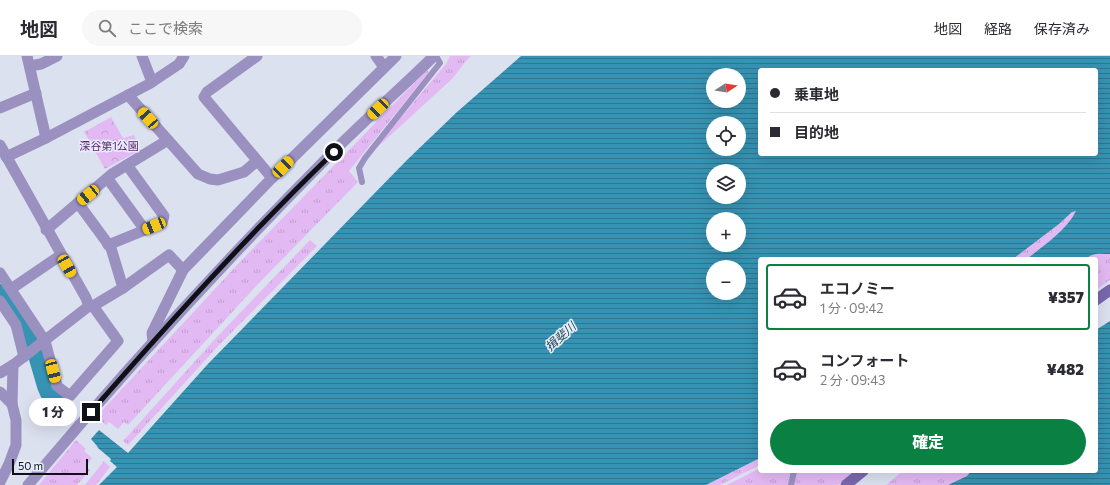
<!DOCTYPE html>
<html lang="ja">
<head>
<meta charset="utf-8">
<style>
  :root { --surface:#fff; --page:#f7f7f7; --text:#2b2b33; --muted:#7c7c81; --line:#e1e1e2; --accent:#0b8043 }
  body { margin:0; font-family:Commissioner,"Noto Sans JP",sans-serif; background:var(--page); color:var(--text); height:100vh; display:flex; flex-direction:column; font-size:15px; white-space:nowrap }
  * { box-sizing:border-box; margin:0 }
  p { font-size:13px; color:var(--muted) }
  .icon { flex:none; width:22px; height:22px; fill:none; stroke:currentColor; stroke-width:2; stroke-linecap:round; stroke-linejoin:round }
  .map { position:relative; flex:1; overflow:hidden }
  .drawer { position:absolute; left:758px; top:201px; width:340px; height:216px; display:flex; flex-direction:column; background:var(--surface); border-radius:4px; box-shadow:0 4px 16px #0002 }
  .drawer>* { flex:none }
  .guide { position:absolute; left:758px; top:12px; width:340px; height:88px; border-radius:4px; box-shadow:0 4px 16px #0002; display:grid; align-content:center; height:88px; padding:0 12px; background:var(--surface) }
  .needle { width:26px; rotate:78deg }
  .fabs { position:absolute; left:706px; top:12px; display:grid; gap:8px }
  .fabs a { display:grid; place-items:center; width:40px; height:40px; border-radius:50%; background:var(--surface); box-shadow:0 4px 16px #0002; font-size:20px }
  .scale { position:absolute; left:12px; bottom:10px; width:76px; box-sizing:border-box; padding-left:4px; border:2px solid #0f1116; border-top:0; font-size:11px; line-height:14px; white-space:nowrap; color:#0f1116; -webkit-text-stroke:3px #e9eefd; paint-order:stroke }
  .end { position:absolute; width:18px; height:18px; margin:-9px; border:5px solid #0f1116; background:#fff; box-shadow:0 0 0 2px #fff }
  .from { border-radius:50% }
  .bubble { position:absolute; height:28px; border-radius:14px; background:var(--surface); box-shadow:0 4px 16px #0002; font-size:13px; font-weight:800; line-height:28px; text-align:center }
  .car { position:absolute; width:12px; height:24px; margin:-12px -6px; border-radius:5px; box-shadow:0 0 3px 1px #0007; background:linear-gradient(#f5c518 24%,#345 0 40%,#f5c518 0 76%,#345 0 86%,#f5c518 0) }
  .guide b { display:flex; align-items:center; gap:14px; height:38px; font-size:15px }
  .guide b+b { border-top:1px solid var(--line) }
  .guide i { width:10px; height:10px; background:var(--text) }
  ul { padding:7px 0 0; list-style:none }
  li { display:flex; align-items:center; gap:12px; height:66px; margin:0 8px 6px; padding:0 4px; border:2px solid transparent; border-radius:4px }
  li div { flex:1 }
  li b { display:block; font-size:15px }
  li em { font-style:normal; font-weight:800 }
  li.on { border-color:var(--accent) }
  li>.icon { width:36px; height:36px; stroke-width:1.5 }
  .primary-button { display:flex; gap:8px; margin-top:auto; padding:8px 12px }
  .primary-button a { flex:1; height:46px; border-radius:24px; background:var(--accent); color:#fff; font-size:16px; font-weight:800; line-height:46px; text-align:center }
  header { display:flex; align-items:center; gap:24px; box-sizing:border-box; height:56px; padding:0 20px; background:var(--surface); border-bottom:1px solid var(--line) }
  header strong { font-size:19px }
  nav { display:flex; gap:22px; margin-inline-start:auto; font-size:14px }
  .search { width:280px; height:36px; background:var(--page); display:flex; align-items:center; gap:10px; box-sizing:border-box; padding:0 14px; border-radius:22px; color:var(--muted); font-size:15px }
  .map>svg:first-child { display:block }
  .grass { fill:url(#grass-tufts) }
  .park { fill:url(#park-crowns) }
  .water { fill:url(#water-rules); fill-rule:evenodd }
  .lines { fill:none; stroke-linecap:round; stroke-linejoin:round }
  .river { stroke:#3793b3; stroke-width:18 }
  .service { stroke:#9a91c1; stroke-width:6 }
  .minor { stroke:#9a91c1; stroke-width:11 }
  .secondary { stroke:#7968ae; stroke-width:11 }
  .route { stroke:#0f1116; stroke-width:5 }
  .labels { text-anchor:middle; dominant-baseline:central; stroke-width:3; stroke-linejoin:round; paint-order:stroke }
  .park-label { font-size:11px; fill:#5e2870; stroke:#e9eefd }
  .water-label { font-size:12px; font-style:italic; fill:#224958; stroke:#e9eefd }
</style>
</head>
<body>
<header>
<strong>地図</strong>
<div class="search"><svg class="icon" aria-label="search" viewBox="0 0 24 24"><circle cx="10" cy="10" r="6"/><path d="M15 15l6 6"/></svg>ここで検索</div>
<nav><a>地図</a><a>経路</a><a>保存済み</a></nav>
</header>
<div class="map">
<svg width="1110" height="429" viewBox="0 0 1110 429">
  <defs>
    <pattern id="grass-tufts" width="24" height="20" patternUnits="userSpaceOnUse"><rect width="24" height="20" fill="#e3b9f3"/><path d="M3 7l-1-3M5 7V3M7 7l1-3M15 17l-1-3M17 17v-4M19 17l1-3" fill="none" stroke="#c29ed0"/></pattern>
    <pattern id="park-crowns" width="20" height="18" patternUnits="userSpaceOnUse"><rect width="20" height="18" fill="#e3b9f3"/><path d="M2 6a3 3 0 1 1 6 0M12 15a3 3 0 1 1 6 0" fill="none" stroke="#c29ed0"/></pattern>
    <pattern id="water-rules" width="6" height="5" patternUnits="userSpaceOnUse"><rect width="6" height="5" fill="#3793b3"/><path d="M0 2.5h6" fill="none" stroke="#2d7791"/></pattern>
  </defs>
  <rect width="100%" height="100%" fill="#dce1f0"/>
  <g class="grass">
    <path d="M450,0H471L465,6L453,22L370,98L446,8Z"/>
    <path d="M427,14L429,16L349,115L358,126L259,227L128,369L124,366L118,373L109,366L106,369L96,361L238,208Z"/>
    <path d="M1076,155L1066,170L1057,179L1027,203H1013L1059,168L1072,156Z"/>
    <path d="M310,184L317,190L220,288L128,389L123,385L215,283Z"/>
    <path d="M1100,197L1110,198V224L1096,234V203H1086L1089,200Z"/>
    <path d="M76,384L86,393L84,395L92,402L86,411L90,414L77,429H39Z"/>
    <path d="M760,402V409L720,429H706Z"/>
    <path d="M104,405L110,411L96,429H85Z"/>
    <path d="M760,412V415H855L838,429H727Z"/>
    <path d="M903,415H971L967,420L948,429H886Z"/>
  </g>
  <path class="park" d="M111,61L123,82L134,79L140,94L105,113L84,76Z"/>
  <g class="water">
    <path d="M521,0H1110V198C1101,198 1093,196 1086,203H1027C1044,189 1066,175 1076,155L1072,156L1059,168L1013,203H760V402L706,429H99L117,411L110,405L111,403L98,392L97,390L91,383L99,374L128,397L207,309L407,104L457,56ZM760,14H1096V98H760ZM713,19H739V45H713ZM713,67H739V93H713ZM713,115H739V141H713ZM713,163H739V189H713ZM713,211H739V237H713Z"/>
    <path d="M1110,265V429H948L967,420L971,415H1096V274Z"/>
  </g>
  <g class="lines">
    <path class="river" d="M0,237L15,259L27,274L34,289L46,330L50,339L66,353"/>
    <g class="service">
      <path d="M362,126L359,112L365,102L440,7L436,0"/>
      <path d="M791,429L794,415"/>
    </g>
    <g class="minor">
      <path d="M27,0L46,82"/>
      <path d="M142,0L152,26"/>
      <path d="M257,0L207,36L204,41L272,122"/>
      <path d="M376,0L384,11"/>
      <path d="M30,10L41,8L57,0"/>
      <path d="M128,39L198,118L210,123L218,124L244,116L257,105"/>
      <path d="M0,52L36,37"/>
      <path d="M0,89L86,242L89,250L13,309L12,348L16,364V389L9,408L0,426"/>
      <path d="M6,101L46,82L149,28L179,8L184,0"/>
      <path d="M108,123L145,174L162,167L164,160L127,109"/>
      <path d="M78,147L111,192L123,232"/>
      <path d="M46,174L112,118L168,84"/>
      <path d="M108,189L145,174"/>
      <path d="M0,217L45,285L57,330L70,340L118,285L93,250"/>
      <path d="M11,233L61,199"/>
      <path d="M0,245L16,269L24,301"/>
      <path d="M89,250H93L123,232L169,199L183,214L272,122L396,0"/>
      <path d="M153,286L152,277L183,214"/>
      <path d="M0,317L13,309"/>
      <path d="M0,336L12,348"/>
      <path d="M28,429C122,318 220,210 322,107C358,70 397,36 434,0"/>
    </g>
    <g class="secondary">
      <path d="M1096,244L1110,234"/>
      <path d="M846,429L863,415"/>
    </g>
  </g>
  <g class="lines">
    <path class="route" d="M91,356C169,267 249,178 334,96"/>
  </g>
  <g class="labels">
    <g class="park-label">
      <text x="109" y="89">深谷第1公園</text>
    </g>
    <g class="water-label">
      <text transform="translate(560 280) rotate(-42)">揖斐川</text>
    </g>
  </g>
</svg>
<div class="fabs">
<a><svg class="needle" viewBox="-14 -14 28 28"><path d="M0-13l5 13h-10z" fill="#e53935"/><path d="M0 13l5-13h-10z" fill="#7c7c81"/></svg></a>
<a><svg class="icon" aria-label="locate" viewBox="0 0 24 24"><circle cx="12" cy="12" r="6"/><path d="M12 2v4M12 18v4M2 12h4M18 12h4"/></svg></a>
<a><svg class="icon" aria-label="layers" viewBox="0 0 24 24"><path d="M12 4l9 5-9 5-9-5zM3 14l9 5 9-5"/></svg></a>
<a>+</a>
<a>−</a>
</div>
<div class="scale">50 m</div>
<i class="end from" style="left:334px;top:96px"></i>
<i class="end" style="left:91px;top:356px"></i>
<div class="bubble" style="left:29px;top:342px;width:48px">1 分</div>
<i class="car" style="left:378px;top:53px;rotate:226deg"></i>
<i class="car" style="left:148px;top:62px;rotate:318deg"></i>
<i class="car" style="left:283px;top:111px;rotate:45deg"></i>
<i class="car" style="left:88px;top:139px;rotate:231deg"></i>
<i class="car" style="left:154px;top:170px;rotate:248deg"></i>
<i class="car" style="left:67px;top:210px;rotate:150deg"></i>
<i class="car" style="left:53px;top:315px;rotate:165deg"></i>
<div class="guide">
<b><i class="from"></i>乗車地</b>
<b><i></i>目的地</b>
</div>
<section class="drawer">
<ul>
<li class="on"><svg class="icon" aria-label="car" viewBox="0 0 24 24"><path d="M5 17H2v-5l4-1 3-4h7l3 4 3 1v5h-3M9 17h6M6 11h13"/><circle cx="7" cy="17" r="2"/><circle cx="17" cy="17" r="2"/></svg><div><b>エコノミー</b><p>1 分 · 09:42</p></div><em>¥357</em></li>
<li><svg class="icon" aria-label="car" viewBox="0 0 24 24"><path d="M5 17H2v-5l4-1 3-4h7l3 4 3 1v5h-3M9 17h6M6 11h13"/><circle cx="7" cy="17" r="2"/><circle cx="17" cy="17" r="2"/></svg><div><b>コンフォート</b><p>2 分 · 09:43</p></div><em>¥482</em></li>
</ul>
<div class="primary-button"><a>確定</a></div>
</section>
</div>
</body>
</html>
